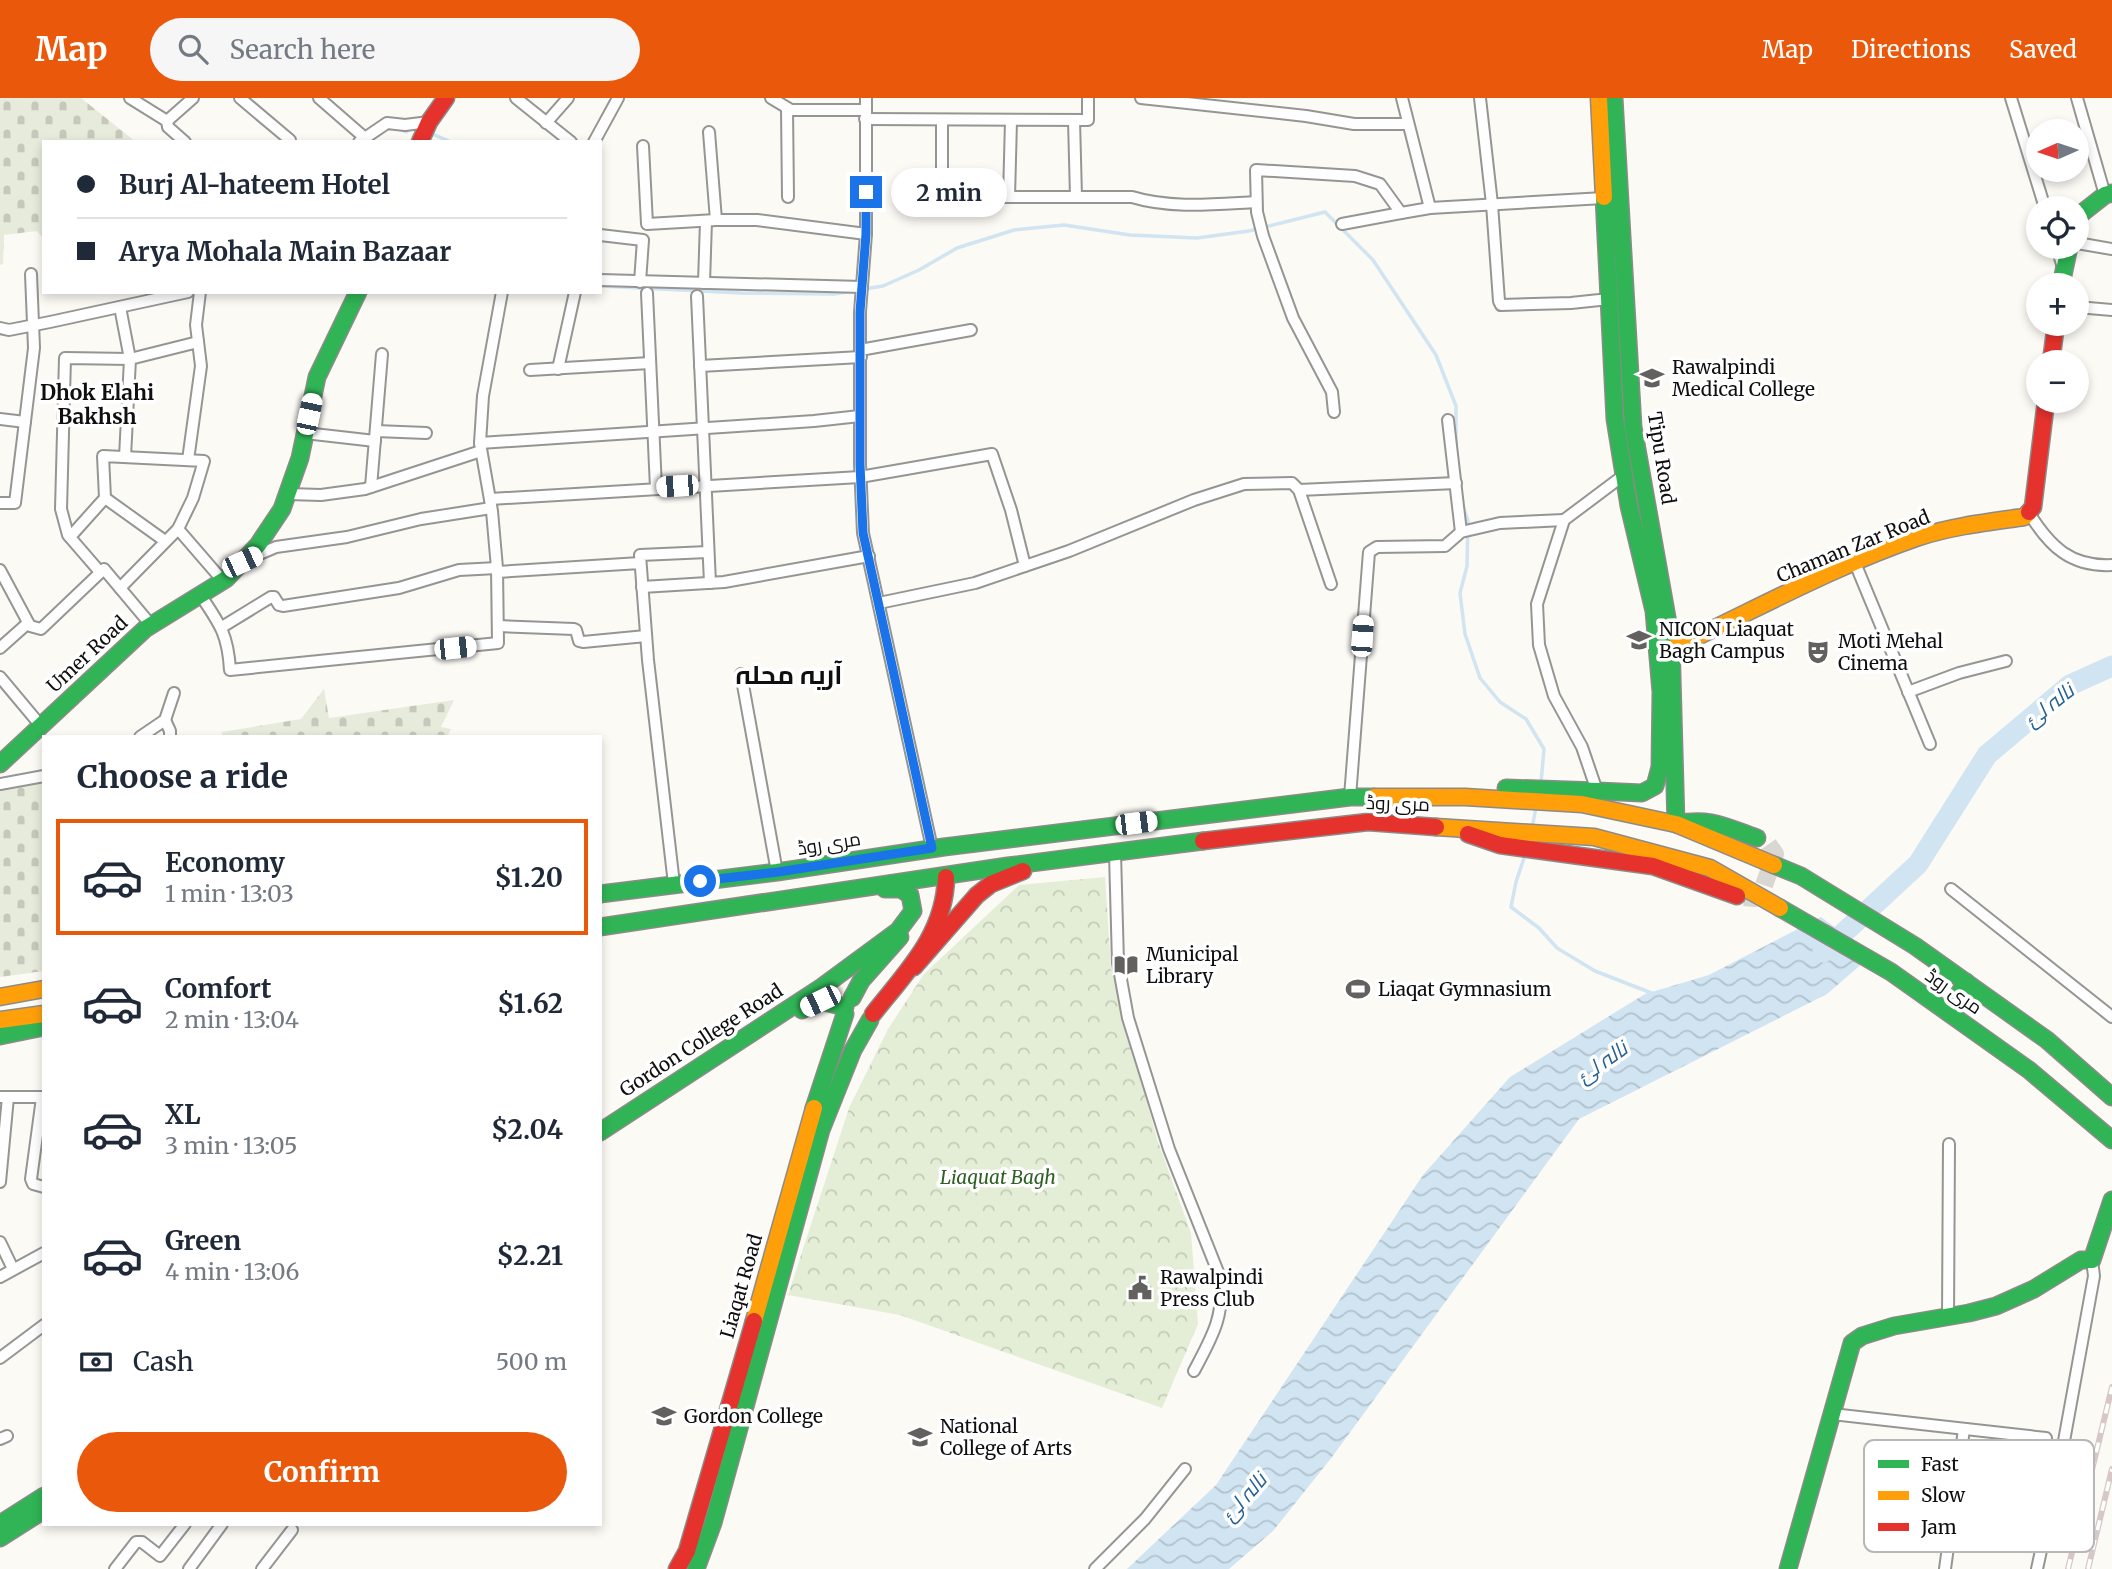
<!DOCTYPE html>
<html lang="en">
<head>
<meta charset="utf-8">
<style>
  :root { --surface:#fff; --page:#f6f6f7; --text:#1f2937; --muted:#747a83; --line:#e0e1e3; --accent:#ea580c }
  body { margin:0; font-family:Merriweather,Cairo,serif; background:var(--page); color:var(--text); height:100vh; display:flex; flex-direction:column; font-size:26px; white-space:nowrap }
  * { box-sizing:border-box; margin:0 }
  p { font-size:23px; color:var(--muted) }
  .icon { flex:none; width:38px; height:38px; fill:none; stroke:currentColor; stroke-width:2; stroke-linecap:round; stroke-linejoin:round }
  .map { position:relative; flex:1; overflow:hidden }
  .sheet { position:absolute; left:42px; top:637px; width:560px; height:791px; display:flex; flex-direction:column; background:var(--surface); border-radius:0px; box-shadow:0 4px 10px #0003 }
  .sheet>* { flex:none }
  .hud { position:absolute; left:42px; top:42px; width:560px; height:154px; border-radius:0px; box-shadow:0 4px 10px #0003; display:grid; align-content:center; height:154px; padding:0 35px; background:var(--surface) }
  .needle { width:46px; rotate:267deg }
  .controls { position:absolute; left:2026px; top:21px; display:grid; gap:14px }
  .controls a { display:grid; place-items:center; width:63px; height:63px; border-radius:50%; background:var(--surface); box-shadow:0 4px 10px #0003; font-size:35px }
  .end { position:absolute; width:32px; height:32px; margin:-16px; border:9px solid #1a73e8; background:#fff; box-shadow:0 0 0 4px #fff }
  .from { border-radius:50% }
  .bubble { position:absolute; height:49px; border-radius:24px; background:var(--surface); box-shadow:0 4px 10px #0003; font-size:23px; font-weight:700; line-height:49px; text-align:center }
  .car { position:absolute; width:21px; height:42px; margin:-21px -10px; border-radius:9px; box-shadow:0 0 5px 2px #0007; background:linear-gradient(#fff 24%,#345 0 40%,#fff 0 76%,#345 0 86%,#fff 0) }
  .hud b { display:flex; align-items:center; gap:24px; height:66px; font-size:26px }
  .hud b+b { border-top:2px solid var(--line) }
  .hud i { width:18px; height:18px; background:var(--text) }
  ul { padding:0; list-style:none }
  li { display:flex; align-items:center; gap:21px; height:116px; margin:0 14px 10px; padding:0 21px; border:4px solid transparent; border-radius:0px }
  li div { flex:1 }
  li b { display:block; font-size:26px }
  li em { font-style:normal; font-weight:700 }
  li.on { border-color:var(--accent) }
  li>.icon { width:63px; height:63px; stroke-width:1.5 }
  h2 { padding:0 35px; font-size:32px; line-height:84px }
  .pay { display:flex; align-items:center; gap:18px; height:77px; padding:0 35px; font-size:26px }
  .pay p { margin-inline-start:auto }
  .button { display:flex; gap:14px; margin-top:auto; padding:14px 35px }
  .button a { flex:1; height:80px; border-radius:42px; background:var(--accent); color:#fff; font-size:28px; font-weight:700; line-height:80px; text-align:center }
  header { display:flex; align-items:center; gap:42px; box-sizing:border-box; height:98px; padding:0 35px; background:var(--accent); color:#fff }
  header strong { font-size:33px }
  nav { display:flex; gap:38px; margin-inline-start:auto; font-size:24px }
  .search { width:490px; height:63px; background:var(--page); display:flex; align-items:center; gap:18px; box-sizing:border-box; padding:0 24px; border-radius:38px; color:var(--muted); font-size:26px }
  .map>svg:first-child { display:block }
  .cemetery { fill:url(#cemetery-stones) }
  .park { fill:url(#park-crowns) }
  .water { fill:url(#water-waves) }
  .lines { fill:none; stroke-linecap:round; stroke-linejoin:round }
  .stream { stroke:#d0e4f1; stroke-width:3.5 }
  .river { stroke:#d0e4f1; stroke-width:21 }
  .primary-tunnel { stroke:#d8d7d2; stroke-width:18; stroke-dasharray:18 9; stroke-linecap:butt }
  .street-casing { stroke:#959593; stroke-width:14 }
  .fast-casing { stroke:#8c8b89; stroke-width:19 }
  .slow-casing { stroke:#8c8b89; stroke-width:19 }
  .jam-casing { stroke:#8c8b89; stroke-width:19 }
  .street { stroke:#fefefe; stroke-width:10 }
  .fast { stroke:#30b455; stroke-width:16 }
  .slow { stroke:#ff9f0a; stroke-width:16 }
  .jam { stroke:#e5322d; stroke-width:16 }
  .rail-casing { stroke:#d6c8c7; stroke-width:6 }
  .rail { stroke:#fff; stroke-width:3.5; stroke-dasharray:10; stroke-linecap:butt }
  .route { stroke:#1a73e8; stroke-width:9 }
  .labels { text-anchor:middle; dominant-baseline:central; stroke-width:7; stroke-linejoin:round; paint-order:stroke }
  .poi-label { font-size:19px; fill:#0f0f0f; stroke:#fff; text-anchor:start }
  .street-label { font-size:19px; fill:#0f0f0f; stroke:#fff }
  .park-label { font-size:19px; font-style:italic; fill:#316026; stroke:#fff }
  .neighbourhood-label { font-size:21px; font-weight:bold; fill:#0f0f0f; stroke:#fff }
  .water-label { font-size:21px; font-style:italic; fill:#266193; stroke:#fff }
  .district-label { font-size:26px; font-weight:bold; fill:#0f0f0f; stroke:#fff }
  .key { fill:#fff; stroke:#b7b7b7; stroke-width:2 }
  .key-label { font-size:19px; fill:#0f0f0f }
</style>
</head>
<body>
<header>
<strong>Map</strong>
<div class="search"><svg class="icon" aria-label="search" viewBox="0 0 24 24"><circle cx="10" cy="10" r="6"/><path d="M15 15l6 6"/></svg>Search here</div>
<nav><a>Map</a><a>Directions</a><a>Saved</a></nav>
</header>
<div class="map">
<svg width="2112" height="1471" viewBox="0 0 2112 1471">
  <defs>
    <pattern id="cemetery-stones" width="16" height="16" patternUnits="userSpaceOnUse" patternTransform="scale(1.75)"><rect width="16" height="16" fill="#e7ebdb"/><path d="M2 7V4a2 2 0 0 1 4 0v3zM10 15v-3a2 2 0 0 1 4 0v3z" fill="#c5c8bb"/></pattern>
    <pattern id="park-crowns" width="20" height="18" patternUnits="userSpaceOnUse" patternTransform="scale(1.75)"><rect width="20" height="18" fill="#e4eed7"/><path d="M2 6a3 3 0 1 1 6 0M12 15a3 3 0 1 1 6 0" fill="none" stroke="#c2cbb7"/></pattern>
    <pattern id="water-waves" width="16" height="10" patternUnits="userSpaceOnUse" patternTransform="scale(1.75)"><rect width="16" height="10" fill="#d0e4f1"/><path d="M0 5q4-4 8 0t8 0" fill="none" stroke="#b1c2cd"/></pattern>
  </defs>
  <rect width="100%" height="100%" fill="#fbfaf5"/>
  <g class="cemetery">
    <path d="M0,0H81L136,44H44V141L37,133L4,137L3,166L0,167Z"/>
    <path d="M324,591L329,620L454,602L441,629L451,631L447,639H222V634L301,621Z"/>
    <path d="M44,678V873L0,879V686Z"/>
  </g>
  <path class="park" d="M1105,779L1111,870L1157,1041L1191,1135L1198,1226L1162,1310L900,1217L788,1197L849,1010L888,931L924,876L1019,787Z"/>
  <path class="water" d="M1821,819L1872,857L1827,896L1579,1021L1332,1359L1273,1433L1229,1471H1127L1216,1387L1423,1077L1510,979L1645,896L1709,877Z"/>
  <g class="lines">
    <g class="stream">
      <path d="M397,30L406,34L412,30"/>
      <path d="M428,34L451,44"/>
      <path d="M600,188L741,195L834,196L853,193"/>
      <path d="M864,191L883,188L919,172L957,150L1014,132L1064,127L1130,137L1197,140L1249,133L1325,114L1373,162L1436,257L1456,308V350"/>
      <path d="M1462,405L1468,423L1467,468L1460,495L1465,536L1480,580L1500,604L1526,621L1544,651L1541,685"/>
      <path d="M1532,730L1536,710"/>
      <path d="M1525,757L1516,784L1511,809L1539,830L1557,850L1595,873L1654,896"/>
    </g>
    <path class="river" d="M1823,854L1918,766L1987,657L2070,587L2112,568"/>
    <path class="primary-tunnel" d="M1744,799L1755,800L1762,793L1775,756L1768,746L1757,740"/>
    <g class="street-casing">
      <g id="street">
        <path d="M130,0L167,23L168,29L185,44"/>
        <path d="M240,0L290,42"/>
        <path d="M319,0L365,40"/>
        <path d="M516,0L571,44"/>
        <path d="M771,0L791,12H866"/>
        <path d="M866,0V136L860,214V366L863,435L932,750"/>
        <path d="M1141,0L1306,18L1354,26H1408"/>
        <path d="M1402,0L1430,110"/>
        <path d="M1480,0L1492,106L1499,203L1501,207L1571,205L1609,201"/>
        <path d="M2011,0L2045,110"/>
        <path d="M2077,0L2105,97"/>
        <path d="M787,11L788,99"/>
        <path d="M865,21L1088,22V0"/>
        <path d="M942,22V99H1132C1171,111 1216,106 1256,104"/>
        <path d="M1074,22L1076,99"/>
        <path d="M167,23L193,0"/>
        <path d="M546,25L568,0"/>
        <path d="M709,34L716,122H757L866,136"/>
        <path d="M359,44L387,25L405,27L429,24"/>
        <path d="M594,44L618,0"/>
        <path d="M643,48L647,126L716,122"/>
        <path d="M1009,99L1011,23"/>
        <path d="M1342,126L1401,115"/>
        <path d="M600,137L643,142L640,184"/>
        <path d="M2077,145L2112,151"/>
        <path d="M2057,149L2063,170"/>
        <path d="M600,182L862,189"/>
        <path d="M704,185L706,123"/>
        <path d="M647,195L656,390"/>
        <path d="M697,198L710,485"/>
        <path d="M120,209L130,261L125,359"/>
        <path d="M2077,209L2112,212"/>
        <path d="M0,230L9,232L50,224L188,194"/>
        <path d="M860,252L971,232"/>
        <path d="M700,268L861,259"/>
        <path d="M558,271L575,194"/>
        <path d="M530,272L650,265"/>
        <path d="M1334,314L1332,294L1293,220L1263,138L1257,114L1256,72L1355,78L1380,86L1401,115L1430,110L1604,100"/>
        <path d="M0,321L25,324"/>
        <path d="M1448,322L1461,434"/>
        <path d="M376,333L426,335"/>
        <path d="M305,335L375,343"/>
        <path d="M480,345L814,323L860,318"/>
        <path d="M188,362L201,268L196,227L200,194"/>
        <path d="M371,389L382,256"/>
        <path d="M1299,392L1331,486"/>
        <path d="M288,396L321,397L365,391L481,353"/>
        <path d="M105,400L165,443"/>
        <path d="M490,401L860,379L992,356L1011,412L1025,468"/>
        <path d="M0,405H15L34,250L31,176"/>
        <path d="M2029,415C2050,449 2071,469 2112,467"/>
        <path d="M178,431L223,483"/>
        <path d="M70,439L105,400L103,358L204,363L193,400L178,431L120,490"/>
        <path d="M248,461L276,449L347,439L421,421L491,410"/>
        <path d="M1855,465L1930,646"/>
        <path d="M0,472L30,528L41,531L104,471L151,527"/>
        <path d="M100,474L68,437L61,411L65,260L130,261L198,244"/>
        <path d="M497,474L640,465V468"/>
        <path d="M642,489L724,484L869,458"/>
        <path d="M201,498C220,526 228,537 230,572L498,545L497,470L492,413L480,345L483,298L502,194"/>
        <path d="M879,505L975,485L1069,453L1194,402L1244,386L1292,385L1299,392L1456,385"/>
        <path d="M498,528L574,531L576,532L579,543L583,544L646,538"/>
        <path d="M222,529L271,499H274L279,507L283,508L399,490L459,472L497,470"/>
        <path d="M0,550L28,525"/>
        <path d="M741,576L777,774"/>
        <path d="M0,579L41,628"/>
        <path d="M1908,594L1959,575L2006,563"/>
        <path d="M165,622L170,633V639"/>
        <path d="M140,639L165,622L174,595"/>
        <path d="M0,686L44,678"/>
        <path d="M1597,693L1582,649L1554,598L1539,547L1537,506L1564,422L1624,377"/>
        <path d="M1350,699L1369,454L1377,449L1445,448L1461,434L1500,425L1564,422"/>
        <path d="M1115,755L1118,865L1128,920L1169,1051L1220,1179C1225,1218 1212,1239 1194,1273"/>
        <path d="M674,786L648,562L640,457L708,454"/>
        <path d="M1951,791L2112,919"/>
        <path d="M0,999H44"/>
        <path d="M42,1000L31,1081L33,1086L44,1089"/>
        <path d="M0,1084L8,999"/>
        <path d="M0,1144L13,1171"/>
        <path d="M0,1179L44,1155"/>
        <path d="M1948,1220L1949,1046"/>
        <path d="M0,1260L44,1227"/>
        <path d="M1832,1316L2046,1340"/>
        <path d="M0,1341L7,1338"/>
        <path d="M115,1471L136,1444H142L160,1458L185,1426"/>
        <path d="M189,1471L222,1426"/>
        <path d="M262,1471L292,1432"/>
        <path d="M1095,1471L1145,1421L1185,1371"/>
        <path d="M1945,1471L1964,1331"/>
        <path d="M2037,1471L2060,1365L2094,1178L2092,1162"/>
      </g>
    </g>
    <g class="fast-casing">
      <g id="fast">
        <path d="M1614,0L1633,329L1671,542L1676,726"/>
        <path d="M2077,119L2105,97L2112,95"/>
        <path d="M2061,187L2069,149"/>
        <path d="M0,666L145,531L226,481L258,447L282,411L300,360L317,279L358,194"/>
        <path d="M1506,690L1597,693"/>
        <path d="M1597,693L1642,695L1655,688L1660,669L1661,594L1654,513L1629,408L1615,321L1604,99"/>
        <path d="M1676,726C1711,719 1725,729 1757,740"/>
        <path d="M1774,767L1801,778L1915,848L2047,942L2112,999"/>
        <path d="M600,796L777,774L944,749L1350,699H1374"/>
        <path d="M1780,810L1891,874L2029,972L2112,1042"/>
        <path d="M600,829L1008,768L1203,743"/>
        <path d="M852,900L861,883L900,839"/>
        <path d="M802,912L820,903L845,909"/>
        <path d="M1948,914L1966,884"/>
        <path d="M0,938L44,929"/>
        <path d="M814,1010L845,916"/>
        <path d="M600,1034L822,889L898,833L913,813L910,797L901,791H885"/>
        <path d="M0,1426L44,1398"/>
        <path d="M0,1440L44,1412"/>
        <path d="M696,1471L713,1425L821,1032L853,952L870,922"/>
        <path d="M1788,1471L1852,1245L1862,1238L1894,1228L1969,1215L1996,1208L2034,1191L2081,1162H2092L2112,1102"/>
      </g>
    </g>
    <g class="slow-casing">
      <g id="slow">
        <path d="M1599,0L1604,99"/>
        <path d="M1671,551C1753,513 1834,468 1919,439C1953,428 1989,424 2024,419L2029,414"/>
        <path d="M1374,699H1465L1582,706L1676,726L1774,767"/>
        <path d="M1436,729L1594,739L1710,770L1780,810"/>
        <path d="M0,899L44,891"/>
        <path d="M0,922L44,916"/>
        <path d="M754,1223L814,1010"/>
      </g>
    </g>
    <g class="jam-casing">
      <g id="jam">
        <path d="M420,44L429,24L446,0"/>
        <path d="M2051,264L2056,226"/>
        <path d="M2029,414L2033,409L2046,303"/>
        <path d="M1468,736L1500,747L1653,768L1737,798"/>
        <path d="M1203,743L1368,724L1436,729"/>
        <path d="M914,869L977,797L991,786L1023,773"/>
        <path d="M873,916C906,874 945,837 946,779"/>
        <path d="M677,1471L687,1453L754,1223"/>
      </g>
    </g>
    <use href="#street" class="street"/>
    <use href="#fast" class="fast"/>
    <use href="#slow" class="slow"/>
    <use href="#jam" class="jam"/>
    <g class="rail-casing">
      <g id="rail">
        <path d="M2068,1471L2112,1289"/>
        <path d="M2088,1471L2112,1371"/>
      </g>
    </g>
    <use href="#rail" class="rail"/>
  </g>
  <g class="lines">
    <path class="route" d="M700,783L778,774L932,750L863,435L860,366V214L866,136V94"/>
  </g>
  <defs>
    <g id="university-bare" transform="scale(1.89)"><path d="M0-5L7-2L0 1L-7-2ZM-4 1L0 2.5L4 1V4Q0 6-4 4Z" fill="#626160" stroke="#fff" stroke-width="2.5" paint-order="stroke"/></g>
    <g id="theatre-bare" transform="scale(1.89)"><path d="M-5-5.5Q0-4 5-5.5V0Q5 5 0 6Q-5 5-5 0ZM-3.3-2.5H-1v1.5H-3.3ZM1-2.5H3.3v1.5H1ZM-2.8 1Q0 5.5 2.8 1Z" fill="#626160" stroke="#fff" stroke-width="2.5" paint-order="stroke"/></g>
    <g id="library-bare" transform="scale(1.89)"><path d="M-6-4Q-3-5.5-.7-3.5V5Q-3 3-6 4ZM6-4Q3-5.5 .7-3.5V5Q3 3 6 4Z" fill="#626160" stroke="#fff" stroke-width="2.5" paint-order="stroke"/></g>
    <g id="stadium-bare" transform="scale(1.89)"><path d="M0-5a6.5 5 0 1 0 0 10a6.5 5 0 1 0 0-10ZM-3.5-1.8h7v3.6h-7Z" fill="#626160" stroke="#fff" stroke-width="2.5" paint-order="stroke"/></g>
    <g id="civic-bare" transform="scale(1.89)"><path d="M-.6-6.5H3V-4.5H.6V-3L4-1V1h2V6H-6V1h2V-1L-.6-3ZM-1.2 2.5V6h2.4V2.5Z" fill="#626160" stroke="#fff" stroke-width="2.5" paint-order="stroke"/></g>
  </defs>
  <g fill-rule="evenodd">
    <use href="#university-bare" x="1652" y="280"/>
    <use href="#university-bare" x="1639" y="542"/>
    <use href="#theatre-bare" x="1818" y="554"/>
    <use href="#library-bare" x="1126" y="867"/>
    <use href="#stadium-bare" x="1358" y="891"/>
    <use href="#civic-bare" x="1140" y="1190"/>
    <use href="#university-bare" x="664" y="1318"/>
    <use href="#university-bare" x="920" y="1339"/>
  </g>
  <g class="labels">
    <g class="poi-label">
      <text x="1672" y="269">Rawalpindi<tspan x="1672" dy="22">Medical College</tspan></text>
      <text x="1659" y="531">NICON Liaquat<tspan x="1659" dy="22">Bagh Campus</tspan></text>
      <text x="1838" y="543">Moti Mehal<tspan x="1838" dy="22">Cinema</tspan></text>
      <text x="1146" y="856">Municipal<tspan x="1146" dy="22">Library</tspan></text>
      <text x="1378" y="891">Liaqat Gymnasium</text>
      <text x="1160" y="1179">Rawalpindi<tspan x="1160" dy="22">Press Club</tspan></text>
      <text x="684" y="1318">Gordon College</text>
      <text x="940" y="1328">National<tspan x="940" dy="22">College of Arts</tspan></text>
    </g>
    <g class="street-label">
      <text transform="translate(1662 360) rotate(81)">Tipu Road</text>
      <text transform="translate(1853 448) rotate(-22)">Chaman Zar Road</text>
      <text transform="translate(87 556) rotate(-43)">Umer Road</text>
      <text transform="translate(1398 705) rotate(2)">مری روڈ</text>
      <text transform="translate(829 745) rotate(-9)">مری روڈ</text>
      <text transform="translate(1954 893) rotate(35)">مری روڈ</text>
      <text transform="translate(701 942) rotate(-33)">Gordon College Road</text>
      <text transform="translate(741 1188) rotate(-74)">Liaqat Road</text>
    </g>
    <g class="park-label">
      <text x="998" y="1079">Liaquat Bagh</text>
    </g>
    <g class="neighbourhood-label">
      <text x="97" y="294">Dhok Elahi<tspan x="97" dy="24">Bakhsh</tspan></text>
    </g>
    <g class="water-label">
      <text transform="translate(2049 607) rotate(-38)">نالہ لئ</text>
      <text transform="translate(1602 964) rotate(-35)">نالہ لئ</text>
      <text transform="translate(1244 1399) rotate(-49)">نالہ لئ</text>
    </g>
    <g class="district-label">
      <text x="789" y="576">آریہ محلہ</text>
    </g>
  </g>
  <rect x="1864" y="1342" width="230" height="112" rx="10" class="key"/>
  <rect x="1878" y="1362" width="31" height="8" fill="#30b455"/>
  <rect x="1878" y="1393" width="31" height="9" fill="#ff9f0a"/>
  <rect x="1878" y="1425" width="31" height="8" fill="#e5322d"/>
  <g class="key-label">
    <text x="1921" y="1373">Fast</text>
    <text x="1921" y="1404">Slow</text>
    <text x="1921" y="1436">Jam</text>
  </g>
</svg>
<div class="controls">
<a><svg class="needle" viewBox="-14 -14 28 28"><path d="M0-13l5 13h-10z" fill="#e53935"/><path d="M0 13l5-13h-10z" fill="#747a83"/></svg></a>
<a><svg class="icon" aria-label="locate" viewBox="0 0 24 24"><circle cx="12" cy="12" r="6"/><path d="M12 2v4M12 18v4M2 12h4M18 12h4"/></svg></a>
<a>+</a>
<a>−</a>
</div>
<i class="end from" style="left:700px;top:783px"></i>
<i class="end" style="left:866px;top:94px"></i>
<div class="bubble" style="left:891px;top:70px;width:116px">2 min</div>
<i class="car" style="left:309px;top:316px;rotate:12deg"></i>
<i class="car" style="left:677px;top:388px;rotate:266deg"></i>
<i class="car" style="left:242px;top:464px;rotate:65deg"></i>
<i class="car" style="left:1362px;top:538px;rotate:4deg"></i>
<i class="car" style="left:455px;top:550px;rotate:84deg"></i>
<i class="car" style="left:1136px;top:725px;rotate:83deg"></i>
<i class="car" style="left:820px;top:903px;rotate:244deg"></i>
<div class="hud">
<b><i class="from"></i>Burj Al-hateem Hotel</b>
<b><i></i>Arya Mohala Main Bazaar</b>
</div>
<section class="sheet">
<h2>Choose a ride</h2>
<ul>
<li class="on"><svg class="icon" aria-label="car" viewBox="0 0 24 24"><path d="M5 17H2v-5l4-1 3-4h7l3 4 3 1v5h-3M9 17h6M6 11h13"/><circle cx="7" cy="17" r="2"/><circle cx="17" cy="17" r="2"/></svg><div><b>Economy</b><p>1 min · 13:03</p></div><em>$1.20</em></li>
<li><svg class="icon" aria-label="car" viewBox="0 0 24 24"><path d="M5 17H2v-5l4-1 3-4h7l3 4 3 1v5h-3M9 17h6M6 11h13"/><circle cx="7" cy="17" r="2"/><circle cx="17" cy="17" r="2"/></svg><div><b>Comfort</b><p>2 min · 13:04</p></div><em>$1.62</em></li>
<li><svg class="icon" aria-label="car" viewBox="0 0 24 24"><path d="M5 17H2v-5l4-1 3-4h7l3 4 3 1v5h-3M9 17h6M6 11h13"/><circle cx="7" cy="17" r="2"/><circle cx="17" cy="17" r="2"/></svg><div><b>XL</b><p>3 min · 13:05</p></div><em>$2.04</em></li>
<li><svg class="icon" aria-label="car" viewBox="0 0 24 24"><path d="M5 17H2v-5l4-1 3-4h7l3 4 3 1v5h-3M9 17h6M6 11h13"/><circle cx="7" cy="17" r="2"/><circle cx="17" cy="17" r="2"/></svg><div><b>Green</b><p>4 min · 13:06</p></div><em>$2.21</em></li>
</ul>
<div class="pay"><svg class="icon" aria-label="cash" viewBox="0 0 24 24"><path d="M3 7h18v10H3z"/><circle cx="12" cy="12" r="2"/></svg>Cash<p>500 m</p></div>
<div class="button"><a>Confirm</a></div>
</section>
</div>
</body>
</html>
